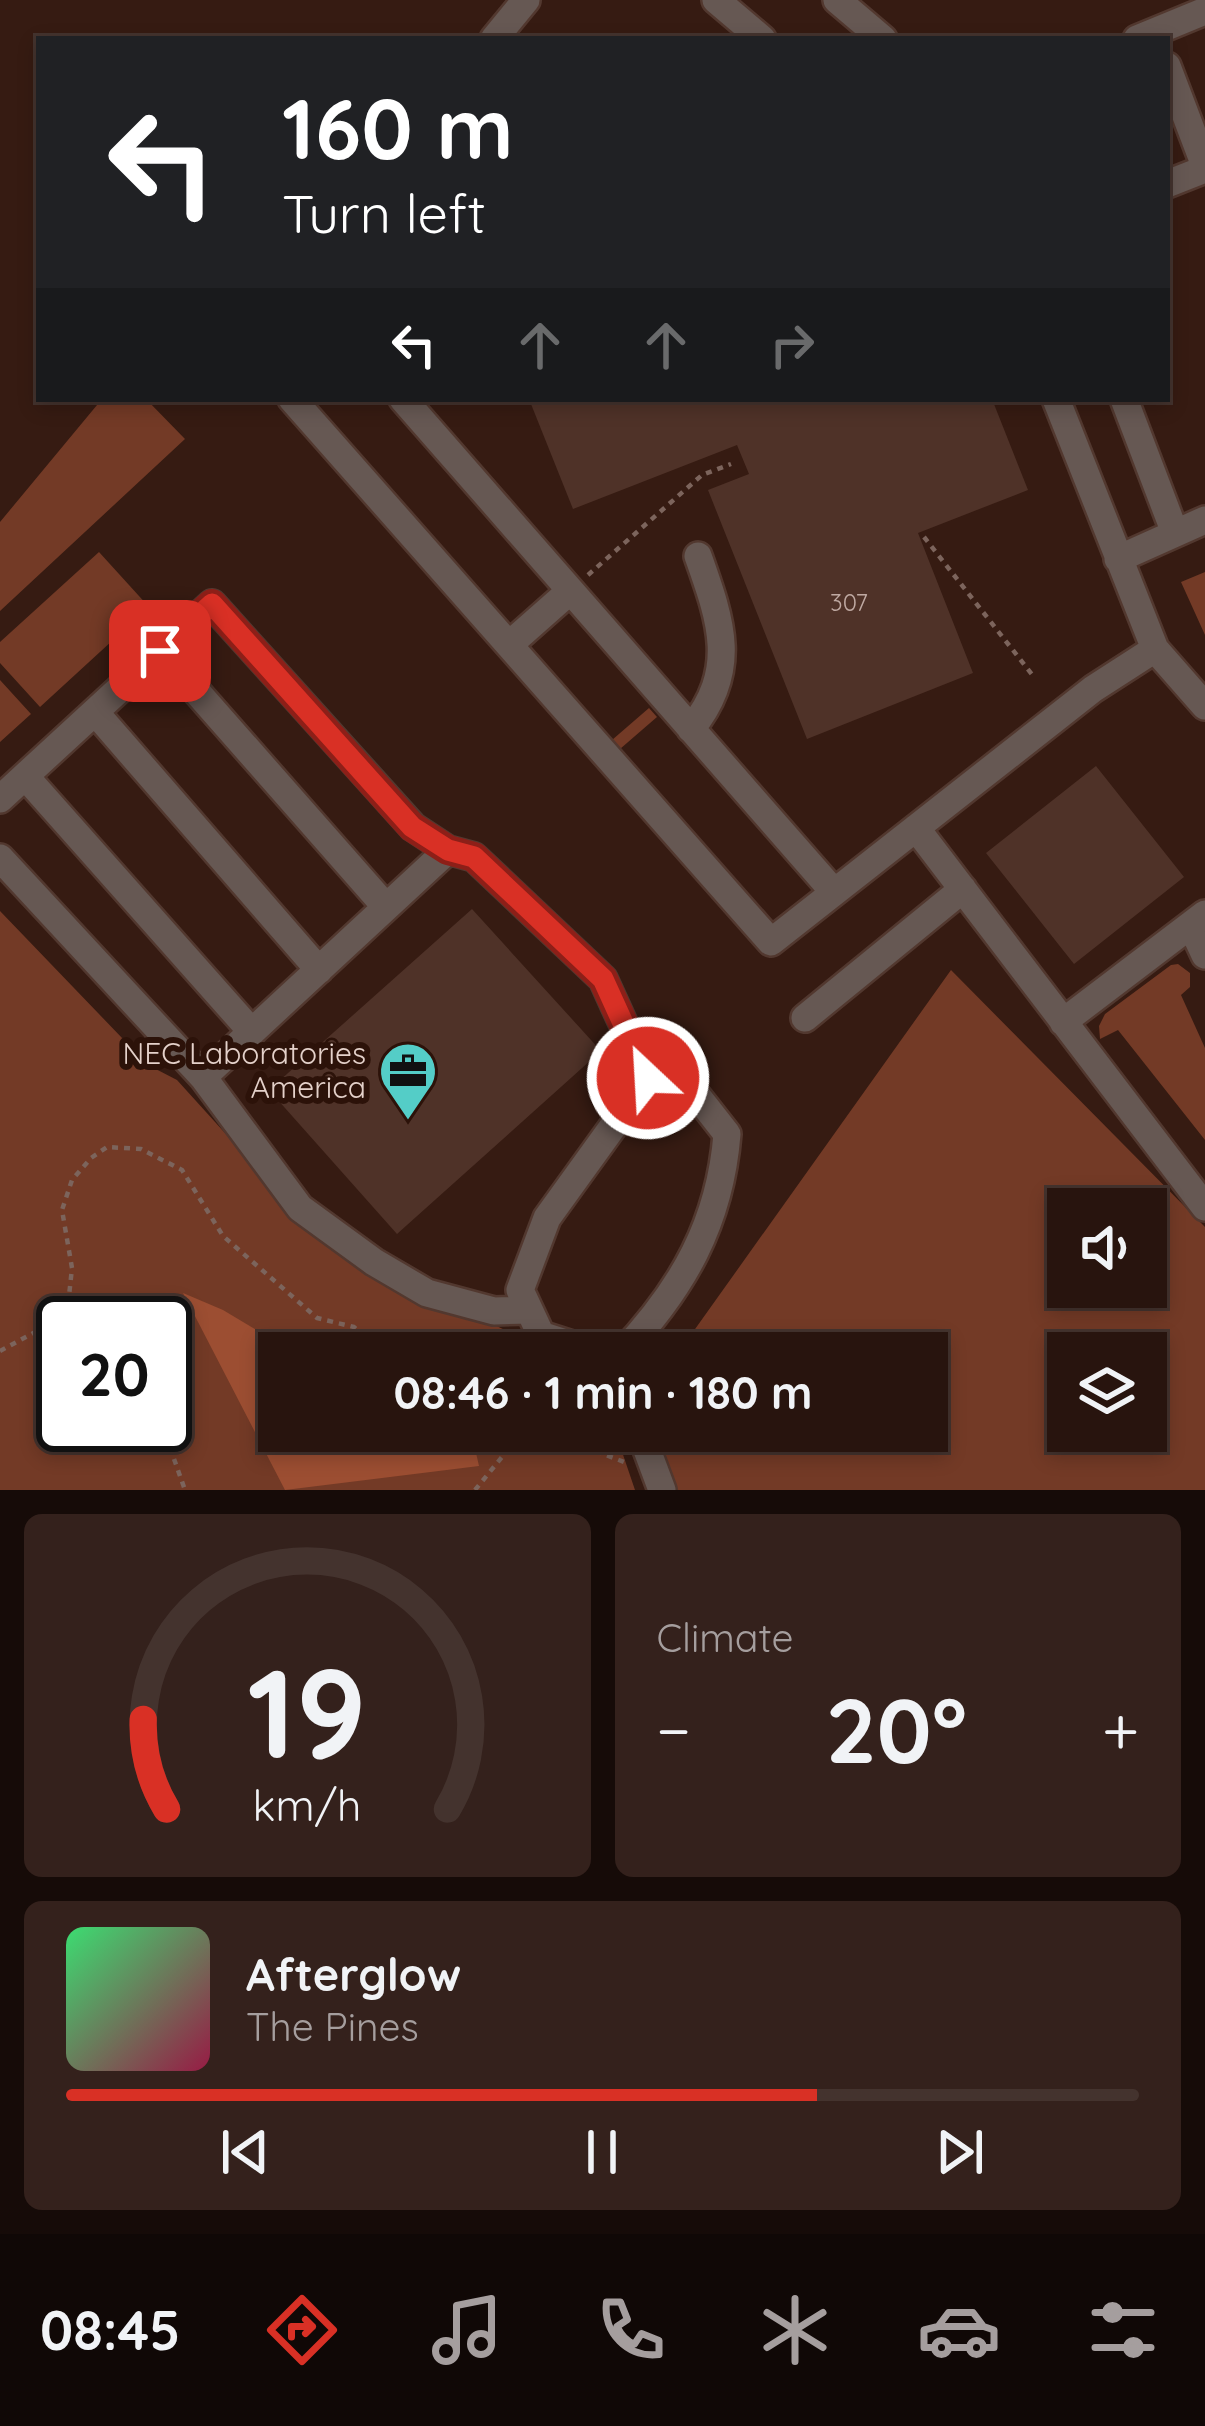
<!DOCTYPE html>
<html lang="en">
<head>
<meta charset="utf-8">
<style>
	body { margin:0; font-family:Quicksand,sans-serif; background:#34211c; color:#f1f3f6; height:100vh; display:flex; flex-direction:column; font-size:45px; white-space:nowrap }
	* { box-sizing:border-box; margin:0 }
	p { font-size:39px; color:#a59e9e }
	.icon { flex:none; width:66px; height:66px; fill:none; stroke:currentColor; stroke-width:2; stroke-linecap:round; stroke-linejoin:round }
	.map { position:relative; height:1490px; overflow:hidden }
	.drawer { display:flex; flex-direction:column; gap:24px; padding:24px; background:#160b08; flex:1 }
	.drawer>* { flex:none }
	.guide { position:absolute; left:36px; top:36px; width:1134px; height:366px; border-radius:0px; box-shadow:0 6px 18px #0003,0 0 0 3px #44332e; background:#202124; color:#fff; overflow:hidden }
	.buttons { position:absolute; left:1047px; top:1188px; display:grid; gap:24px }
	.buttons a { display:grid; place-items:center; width:120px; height:120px; border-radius:0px; background:#28140e; box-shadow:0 6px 18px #0003,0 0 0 3px #44332e; font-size:60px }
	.speed { position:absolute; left:36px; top:1296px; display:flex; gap:24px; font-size:60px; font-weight:700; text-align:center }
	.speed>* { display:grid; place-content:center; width:156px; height:156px; border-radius:50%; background:#28140e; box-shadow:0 6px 18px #0003,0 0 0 3px #44332e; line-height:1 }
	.speed .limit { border:6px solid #111; border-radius:18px; background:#fff; color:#111 }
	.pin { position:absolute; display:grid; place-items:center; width:102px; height:102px; color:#fff; margin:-51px; border-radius:24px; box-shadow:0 6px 18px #0006 }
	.me { position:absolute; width:132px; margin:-66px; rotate:335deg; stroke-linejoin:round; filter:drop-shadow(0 0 9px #0008) }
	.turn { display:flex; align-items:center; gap:42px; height:252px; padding:0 48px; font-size:54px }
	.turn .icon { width:156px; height:156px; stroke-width:2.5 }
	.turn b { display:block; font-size:84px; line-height:102px }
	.lanes { display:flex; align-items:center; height:114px; padding:0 48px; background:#0003; justify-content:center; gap:60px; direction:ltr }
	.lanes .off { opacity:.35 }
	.big { font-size:90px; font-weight:800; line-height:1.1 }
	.drawer .widget { flex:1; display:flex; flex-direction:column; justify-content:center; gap:18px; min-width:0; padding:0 42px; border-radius:18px; background:#34211c }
	.drawer .dial { align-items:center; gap:0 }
	.dial svg { height:312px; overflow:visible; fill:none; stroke:#44332e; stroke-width:7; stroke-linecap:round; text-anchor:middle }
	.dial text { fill:#f1f3f6; stroke:none }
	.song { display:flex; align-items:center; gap:36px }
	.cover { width:144px; height:144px; border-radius:18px; background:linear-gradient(135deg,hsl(140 70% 55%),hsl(340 70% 35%)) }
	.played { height:12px; border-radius:6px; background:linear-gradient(90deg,#d93025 70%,#44332e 70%) }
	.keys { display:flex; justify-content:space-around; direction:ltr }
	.heat { display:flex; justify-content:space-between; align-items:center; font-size:66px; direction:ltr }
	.drawer .tiles { flex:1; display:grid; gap:24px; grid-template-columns:1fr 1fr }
	.widget:last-child { grid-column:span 2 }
	.trip { position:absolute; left:258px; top:1332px; width:690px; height:120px; border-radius:0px; background:#28140e; box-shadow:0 6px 18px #0003,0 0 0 3px #44332e; font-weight:800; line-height:120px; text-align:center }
	.dock { display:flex; height:192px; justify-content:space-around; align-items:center; background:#100806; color:#a59e9e }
	.dock .icon { width:84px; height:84px }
	.dock .selected { color:#d93025 }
	.dock b { font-size:54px; color:#f1f3f6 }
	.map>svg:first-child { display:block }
</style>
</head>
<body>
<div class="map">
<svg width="1205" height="1490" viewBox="0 0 1205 1490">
	<rect width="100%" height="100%" fill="#361b12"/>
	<path fill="#733a26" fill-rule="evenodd" d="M102,399H146L185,439L0,611V522Z
		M99,552L149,607L40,707L0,663V642Z
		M1205,572V635L1181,582Z
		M0,680L31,714L0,742Z
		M649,708L657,717L620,749L612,740Z
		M0,911L148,1065L177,1080L300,1216L476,1316L534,1344L544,1353H279V1431H615L635,1490H0ZM63,1323H165V1425H63Z
		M1178,964L1190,973V987L1181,995L1205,1048V1140L1118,1030L1100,1039L1099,1026L1105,1014L1171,965Z
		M951,970L1205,1227V1490H669L641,1431H927V1353H678ZM1068,1209H1146V1287H1068ZM1068,1353H1146V1431H1068Z"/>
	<path fill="#9c4e32" d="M183,1293L223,1310L295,1353H279V1431H471L479,1466L285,1490Z"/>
	<path fill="#4f3228" d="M529,399H992L1028,490L918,533L973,673L807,739L708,490L749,474L737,445L573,509Z
		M1096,766L1184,877L1074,964L986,853Z
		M472,909L601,1051L397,1234L269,1090Z"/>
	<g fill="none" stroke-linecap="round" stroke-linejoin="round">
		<g stroke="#52382f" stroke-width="32">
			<path id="minor" d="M716,0L762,39
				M837,0L883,39
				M494,39L526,0
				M1137,39L1205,11
				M1167,66L1205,166
				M1167,184L1205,169
				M292,399L771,942L1093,689L1155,649
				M403,399L834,892
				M1056,399L1155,649L1205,706
				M1124,399L1175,533
				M1118,559L1205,520
				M509,645L570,591
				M161,651L386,907
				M95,712L319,970
				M691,729C739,670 721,621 698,556
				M25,776L252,1032
				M0,799L212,604L413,827L448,850L474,857L603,979L648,1078
				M916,828L1205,1207
				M0,858L203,1077L300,1208L374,1262L427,1293L494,1311L529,1310
				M1191,925L1205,955
				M805,1018L963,889
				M1063,1022L1205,914
				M203,1077L448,850
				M597,1353L541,1335L520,1290L547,1218L648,1078L668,1092L698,1097L727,1134C720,1223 683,1288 622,1353
				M640,1431L662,1490"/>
		</g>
		<path stroke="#7c645c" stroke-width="4.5" stroke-dasharray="6 6" stroke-linecap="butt" d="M924,537L1034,677
			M588,575L702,475L731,464
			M83,1323L72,1312L69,1296L72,1268L62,1210L72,1180L91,1158L107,1147L141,1149L182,1170L223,1236L317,1318L354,1327L380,1353
			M0,1351L72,1312
			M162,1425L185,1490
			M554,1431L555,1435L624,1462
			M475,1490L520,1435L519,1431"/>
		<use href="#minor" stroke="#665853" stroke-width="27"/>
	</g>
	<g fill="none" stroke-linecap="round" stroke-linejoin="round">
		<g stroke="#8d1f18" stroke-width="30">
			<path id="route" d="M160,651L212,604L412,827L448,850L474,857L603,979L648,1078"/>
		</g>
		<use href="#route" stroke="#d93025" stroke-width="21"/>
	</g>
	<defs>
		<g id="office-pin" transform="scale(3)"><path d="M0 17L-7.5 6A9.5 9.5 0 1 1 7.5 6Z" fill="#54cdc7" stroke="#2c1209"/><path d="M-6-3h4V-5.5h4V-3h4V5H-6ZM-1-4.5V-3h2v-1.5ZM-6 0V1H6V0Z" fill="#111"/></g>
	</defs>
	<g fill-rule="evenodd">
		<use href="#office-pin" x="408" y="1071"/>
	</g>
	<g text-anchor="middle" stroke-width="12" stroke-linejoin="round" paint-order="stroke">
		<g font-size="24" fill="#bfa9a2">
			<text x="849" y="611">307</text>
		</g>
		<g font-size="30" fill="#e4d1ca" stroke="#2c1209" text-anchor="end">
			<text x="366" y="1064">NEC Laboratories<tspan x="366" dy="34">America</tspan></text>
		</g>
	</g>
</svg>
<div class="buttons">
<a><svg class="icon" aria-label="sound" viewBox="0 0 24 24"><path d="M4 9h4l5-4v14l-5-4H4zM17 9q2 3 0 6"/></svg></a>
<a><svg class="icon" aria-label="layers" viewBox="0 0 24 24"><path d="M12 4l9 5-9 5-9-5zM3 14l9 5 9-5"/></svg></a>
</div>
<div class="speed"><div class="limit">20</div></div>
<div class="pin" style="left:160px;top:651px;background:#d93025"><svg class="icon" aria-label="arrive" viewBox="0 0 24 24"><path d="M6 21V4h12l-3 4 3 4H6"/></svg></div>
<svg class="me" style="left:648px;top:1078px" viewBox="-20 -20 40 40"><circle r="17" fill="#d93025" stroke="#fff" stroke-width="3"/><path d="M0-11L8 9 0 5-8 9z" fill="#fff"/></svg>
<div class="trip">08:46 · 1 min · 180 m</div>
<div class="guide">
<div class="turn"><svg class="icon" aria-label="left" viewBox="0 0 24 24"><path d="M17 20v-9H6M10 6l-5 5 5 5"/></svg><div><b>160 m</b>Turn left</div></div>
<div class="lanes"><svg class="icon" aria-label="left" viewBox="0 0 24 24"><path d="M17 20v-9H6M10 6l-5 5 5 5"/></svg><svg class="icon off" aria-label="ahead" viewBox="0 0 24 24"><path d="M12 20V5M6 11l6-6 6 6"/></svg><svg class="icon off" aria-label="ahead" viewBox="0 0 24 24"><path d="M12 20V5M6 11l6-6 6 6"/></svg><svg class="icon off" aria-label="right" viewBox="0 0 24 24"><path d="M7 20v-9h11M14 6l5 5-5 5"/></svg></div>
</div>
</div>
<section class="drawer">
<div class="tiles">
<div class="widget dial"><svg viewBox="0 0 100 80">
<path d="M14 69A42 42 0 1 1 86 69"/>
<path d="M14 69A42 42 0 0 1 8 46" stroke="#d93025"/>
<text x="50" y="56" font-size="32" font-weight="700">19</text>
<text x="50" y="72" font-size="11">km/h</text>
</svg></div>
<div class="widget"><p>Climate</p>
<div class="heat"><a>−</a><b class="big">20°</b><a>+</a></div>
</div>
<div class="widget">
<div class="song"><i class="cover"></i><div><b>Afterglow</b><p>The Pines</p></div></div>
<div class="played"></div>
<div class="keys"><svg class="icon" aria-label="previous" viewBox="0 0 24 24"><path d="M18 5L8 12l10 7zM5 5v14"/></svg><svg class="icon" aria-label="pause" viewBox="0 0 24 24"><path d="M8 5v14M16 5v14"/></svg><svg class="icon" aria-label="next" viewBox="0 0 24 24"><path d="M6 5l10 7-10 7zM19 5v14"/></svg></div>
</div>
</div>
</section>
<nav class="dock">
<b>08:45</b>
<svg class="icon selected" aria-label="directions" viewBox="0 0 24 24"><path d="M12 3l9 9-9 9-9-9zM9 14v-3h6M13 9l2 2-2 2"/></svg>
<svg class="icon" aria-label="music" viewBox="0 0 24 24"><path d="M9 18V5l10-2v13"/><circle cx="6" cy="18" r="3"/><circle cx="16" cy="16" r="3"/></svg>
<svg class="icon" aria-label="phone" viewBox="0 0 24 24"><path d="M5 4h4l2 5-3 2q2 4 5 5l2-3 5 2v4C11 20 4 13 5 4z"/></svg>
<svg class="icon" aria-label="climate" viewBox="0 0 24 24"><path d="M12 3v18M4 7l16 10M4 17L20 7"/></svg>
<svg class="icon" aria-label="car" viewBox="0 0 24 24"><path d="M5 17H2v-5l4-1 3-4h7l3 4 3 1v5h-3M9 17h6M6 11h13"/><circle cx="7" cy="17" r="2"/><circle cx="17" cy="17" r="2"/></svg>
<svg class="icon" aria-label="filters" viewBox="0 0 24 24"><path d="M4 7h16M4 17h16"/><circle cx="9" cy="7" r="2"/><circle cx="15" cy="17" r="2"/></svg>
</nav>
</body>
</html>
